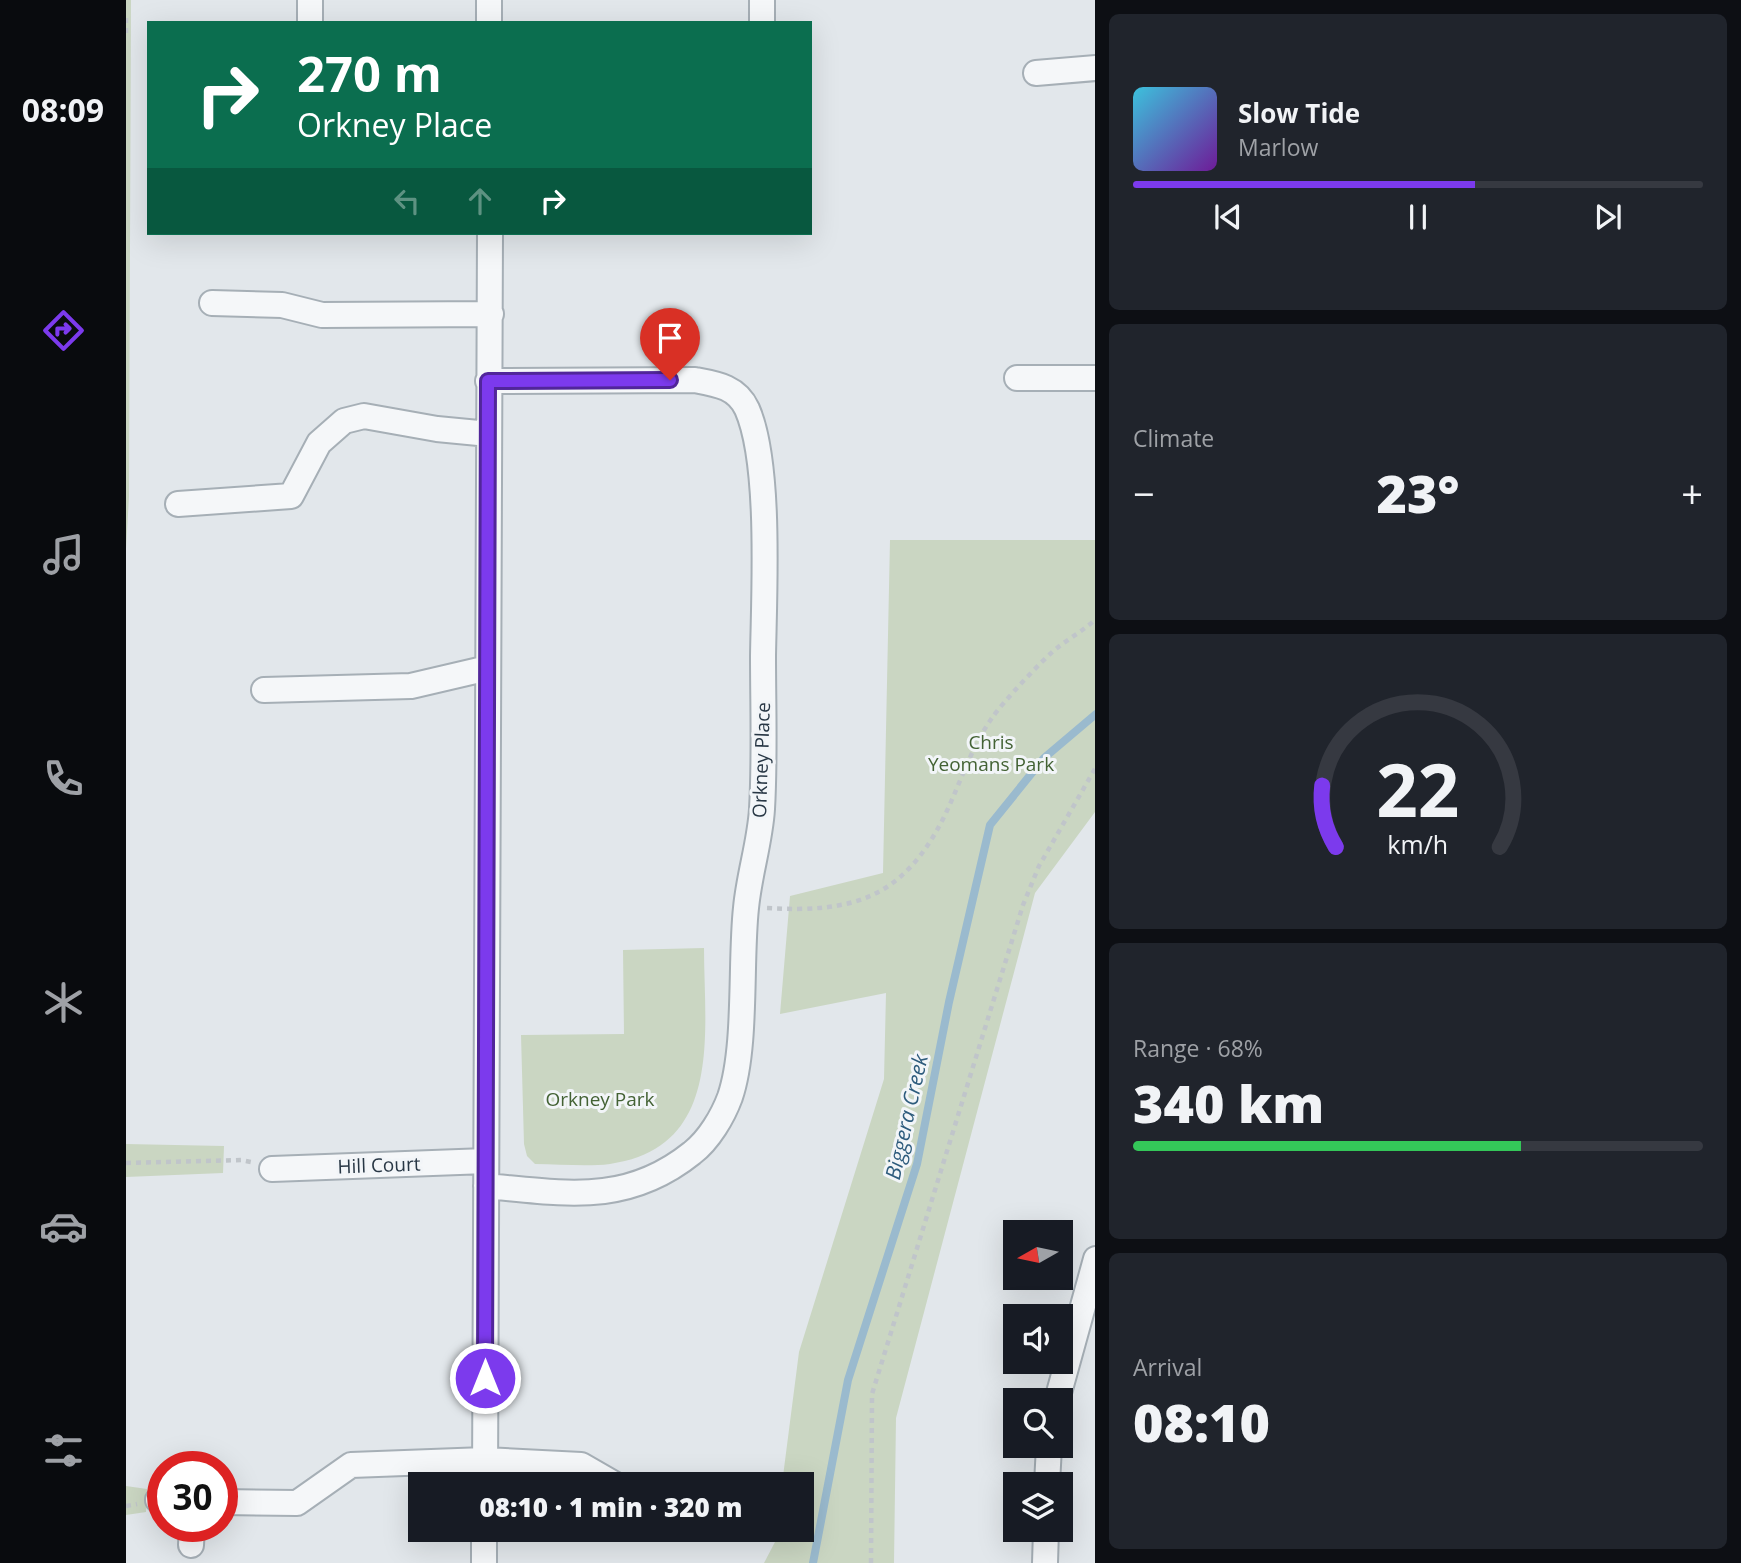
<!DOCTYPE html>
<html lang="en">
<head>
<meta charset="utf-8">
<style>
	body { margin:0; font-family:"Open Sans",sans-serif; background:#20242c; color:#f1f3f6; height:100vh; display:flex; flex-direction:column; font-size:26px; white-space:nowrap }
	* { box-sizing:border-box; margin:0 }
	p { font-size:23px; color:#9ea1a6 }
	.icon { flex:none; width:38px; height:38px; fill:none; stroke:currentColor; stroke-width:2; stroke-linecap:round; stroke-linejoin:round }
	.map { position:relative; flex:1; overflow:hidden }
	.details { display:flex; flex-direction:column; gap:14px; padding:14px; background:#0d0f14; width:646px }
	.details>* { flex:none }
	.hud { position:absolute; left:21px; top:21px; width:665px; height:214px; border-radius:0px; box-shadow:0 7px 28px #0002; background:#0b6e4f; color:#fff; overflow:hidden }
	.needle { width:46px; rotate:261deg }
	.controls { position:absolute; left:877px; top:1220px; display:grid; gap:14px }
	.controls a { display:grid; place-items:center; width:70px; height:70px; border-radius:0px; background:#171b24; box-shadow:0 7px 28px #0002; font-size:35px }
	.speed { position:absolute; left:21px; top:1451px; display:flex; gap:14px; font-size:35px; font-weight:700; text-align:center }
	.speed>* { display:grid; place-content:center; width:91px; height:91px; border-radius:50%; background:#171b24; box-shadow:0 7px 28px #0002; line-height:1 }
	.speed .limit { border:10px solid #d22; background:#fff; color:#111 }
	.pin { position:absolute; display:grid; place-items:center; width:60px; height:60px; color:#fff; margin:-72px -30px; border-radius:50% 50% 50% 0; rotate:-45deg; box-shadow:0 0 7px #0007 }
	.pin .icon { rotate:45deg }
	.me { position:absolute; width:77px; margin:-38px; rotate:0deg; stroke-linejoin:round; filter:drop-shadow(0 0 5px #0008) }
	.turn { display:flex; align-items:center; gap:24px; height:147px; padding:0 35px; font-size:32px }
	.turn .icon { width:91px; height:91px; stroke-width:2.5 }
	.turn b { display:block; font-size:49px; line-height:60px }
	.lanes { display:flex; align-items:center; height:66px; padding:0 35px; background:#0003; justify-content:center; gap:35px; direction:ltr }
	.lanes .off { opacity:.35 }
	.big { font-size:52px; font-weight:800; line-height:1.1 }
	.details .card { flex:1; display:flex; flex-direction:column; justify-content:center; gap:10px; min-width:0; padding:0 24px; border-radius:10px; background:#20242c }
	.details .dial { align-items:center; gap:0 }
	.dial svg { height:182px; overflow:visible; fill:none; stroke:#363941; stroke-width:7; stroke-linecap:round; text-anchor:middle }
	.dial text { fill:#f1f3f6; stroke:none }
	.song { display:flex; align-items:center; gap:21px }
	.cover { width:84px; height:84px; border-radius:10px; background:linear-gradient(135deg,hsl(190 70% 55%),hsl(280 70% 35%)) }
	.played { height:7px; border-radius:4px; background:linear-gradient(90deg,#7c3aed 60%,#363941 60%) }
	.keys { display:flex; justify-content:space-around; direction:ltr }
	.heat { display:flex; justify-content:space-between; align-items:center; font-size:38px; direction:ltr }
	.charge { height:10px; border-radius:5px; background:linear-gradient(90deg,#34c759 68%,#363941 0) }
	.trip { position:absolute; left:282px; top:1472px; width:406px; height:70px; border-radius:0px; background:#171b24; box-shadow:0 7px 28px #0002; font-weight:800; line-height:70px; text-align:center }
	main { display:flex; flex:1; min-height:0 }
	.tabs { display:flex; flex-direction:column; width:126px; justify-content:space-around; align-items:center; background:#090b0e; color:#9ea1a6 }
	.tabs .icon { width:49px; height:49px }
	.tabs .selected { color:#7c3aed }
	.tabs b { font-size:32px; color:#f1f3f6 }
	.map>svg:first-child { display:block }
</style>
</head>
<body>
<main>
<nav class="tabs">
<b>08:09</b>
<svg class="icon selected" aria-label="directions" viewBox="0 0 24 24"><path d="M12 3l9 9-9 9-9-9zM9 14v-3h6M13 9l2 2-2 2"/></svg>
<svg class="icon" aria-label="music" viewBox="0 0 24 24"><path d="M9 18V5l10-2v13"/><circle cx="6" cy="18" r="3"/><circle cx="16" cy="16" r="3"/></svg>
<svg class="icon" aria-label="phone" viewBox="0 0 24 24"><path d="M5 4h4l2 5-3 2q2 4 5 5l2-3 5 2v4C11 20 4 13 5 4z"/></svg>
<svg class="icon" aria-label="climate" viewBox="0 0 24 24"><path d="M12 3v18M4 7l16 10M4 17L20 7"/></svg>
<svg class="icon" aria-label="car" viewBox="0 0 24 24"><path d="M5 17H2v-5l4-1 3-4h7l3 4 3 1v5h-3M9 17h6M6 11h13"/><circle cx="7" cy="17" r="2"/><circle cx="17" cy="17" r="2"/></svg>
<svg class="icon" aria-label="filters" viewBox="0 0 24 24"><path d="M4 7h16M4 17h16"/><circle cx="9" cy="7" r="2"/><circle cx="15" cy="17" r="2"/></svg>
</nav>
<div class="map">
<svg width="970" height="1563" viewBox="0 0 970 1563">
	<rect width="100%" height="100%" fill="#e2e7eb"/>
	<path fill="#cad6c2" d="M0,0H5L3,497L0,549Z
		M764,540H969V812L909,893L770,1418L768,1563H638L649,1542L651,1530H676V1484H656L673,1352L758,1079L760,993L654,1014L664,896L757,873Z
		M578,948C578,1032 598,1148 484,1164C460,1167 433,1164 409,1164L401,1156L398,1144L395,1035L498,1034L497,950Z
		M0,1144L98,1146L97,1173L0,1177Z
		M0,1486L21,1489L20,1512L0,1515Z"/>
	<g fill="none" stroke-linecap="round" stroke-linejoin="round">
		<path stroke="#9abace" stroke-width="8" d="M687,1563L722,1380L791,1164L823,1002L864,825L918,758L970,714"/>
		<g stroke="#a6afb6" stroke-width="28">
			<path id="minor" d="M363,0V23
				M184,23V0
				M636,23V0
				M910,73L970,68
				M86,303L156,305L196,315L365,314
				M891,378H970
				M52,504L165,496L193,443L218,421L238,416L311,429L363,434
				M138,690L285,686L362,668
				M146,1169L360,1161
				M360,1186C438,1193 500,1206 566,1153C583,1140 597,1116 604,1097C621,1047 614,962 620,908C623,875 634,842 636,809C639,758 637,706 637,656C638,593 645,463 621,409C611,387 591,384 569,380L362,381
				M931,1400L970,1259
				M359,1484L364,233
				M921,1484L923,1446
				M32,1500H37
				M96,1502L171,1503L225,1465L359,1460L455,1465L488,1484
				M65,1545L66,1526
				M358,1563V1530
				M919,1563L920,1530"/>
		</g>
		<path stroke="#c0c5ca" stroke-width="4.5" stroke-dasharray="5 5" stroke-linecap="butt" d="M0,18V35
			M641,908C726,913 776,899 817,819C834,785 844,749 866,718C875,704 918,658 931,648C944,638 958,630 970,619
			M0,1163L115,1160L125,1162
			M0,1506L11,1504
			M745,1563L746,1394L897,905L913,866L970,767"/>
		<use href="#minor" stroke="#f5f7f9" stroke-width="24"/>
	</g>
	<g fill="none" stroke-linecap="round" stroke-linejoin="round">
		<g stroke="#51269a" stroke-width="18">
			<path id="route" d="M359,1378L362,381L544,380"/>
		</g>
		<use href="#route" stroke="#7c3aed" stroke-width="12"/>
	</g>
	<g text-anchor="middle" stroke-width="6" stroke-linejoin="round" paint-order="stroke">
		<g font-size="19" fill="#436234" stroke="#f2f5f8">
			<text x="865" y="749">Chris<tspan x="865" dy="22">Yeomans Park</tspan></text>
			<text x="474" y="1106">Orkney Park</text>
		</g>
		<g font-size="19" fill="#283745" stroke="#f2f5f8">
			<text transform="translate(635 760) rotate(-88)" y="7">Orkney Place</text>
			<text transform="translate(253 1165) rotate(-2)" y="7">Hill Court</text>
		</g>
		<g font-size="21" font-style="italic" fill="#2e5c7d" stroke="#f2f5f8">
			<text transform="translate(781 1117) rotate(-77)" y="7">Biggera Creek</text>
		</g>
	</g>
</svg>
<div class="controls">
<a><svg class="needle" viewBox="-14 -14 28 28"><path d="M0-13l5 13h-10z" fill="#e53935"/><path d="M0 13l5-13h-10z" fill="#9ea1a6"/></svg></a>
<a><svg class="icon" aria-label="sound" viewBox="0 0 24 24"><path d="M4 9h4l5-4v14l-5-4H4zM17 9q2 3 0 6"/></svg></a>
<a><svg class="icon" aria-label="search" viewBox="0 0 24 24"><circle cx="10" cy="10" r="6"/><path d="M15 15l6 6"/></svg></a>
<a><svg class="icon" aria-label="layers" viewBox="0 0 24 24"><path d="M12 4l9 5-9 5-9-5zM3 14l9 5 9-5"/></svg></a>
</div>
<div class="speed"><div class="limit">30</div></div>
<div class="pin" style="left:544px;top:380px;background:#d93025"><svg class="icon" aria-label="arrive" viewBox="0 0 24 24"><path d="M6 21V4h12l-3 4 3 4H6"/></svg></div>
<svg class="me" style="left:359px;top:1378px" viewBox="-20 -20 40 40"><circle r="17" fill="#7c3aed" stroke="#fff" stroke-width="3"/><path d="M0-11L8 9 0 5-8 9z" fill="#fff"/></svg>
<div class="trip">08:10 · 1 min · 320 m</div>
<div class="hud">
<div class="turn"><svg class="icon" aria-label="right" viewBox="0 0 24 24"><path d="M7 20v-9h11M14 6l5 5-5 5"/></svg><div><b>270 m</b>Orkney Place</div></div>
<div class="lanes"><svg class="icon off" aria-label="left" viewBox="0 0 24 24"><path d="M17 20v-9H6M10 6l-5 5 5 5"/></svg><svg class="icon off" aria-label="ahead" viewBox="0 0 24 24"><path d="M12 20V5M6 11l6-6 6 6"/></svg><svg class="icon" aria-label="right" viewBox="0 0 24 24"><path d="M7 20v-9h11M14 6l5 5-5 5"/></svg></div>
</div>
</div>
<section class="details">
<div class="card">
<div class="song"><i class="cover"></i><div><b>Slow Tide</b><p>Marlow</p></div></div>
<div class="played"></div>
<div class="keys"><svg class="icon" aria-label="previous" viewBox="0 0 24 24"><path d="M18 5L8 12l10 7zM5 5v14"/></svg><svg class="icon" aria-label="pause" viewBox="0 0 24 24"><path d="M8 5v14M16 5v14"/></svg><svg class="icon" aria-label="next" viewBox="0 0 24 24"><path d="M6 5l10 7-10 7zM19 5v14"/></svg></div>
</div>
<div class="card"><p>Climate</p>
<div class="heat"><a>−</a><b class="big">23°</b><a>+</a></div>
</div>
<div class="card dial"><svg viewBox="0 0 100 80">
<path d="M14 69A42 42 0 1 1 86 69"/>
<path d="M14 69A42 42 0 0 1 8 42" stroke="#7c3aed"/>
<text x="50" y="56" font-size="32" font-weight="700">22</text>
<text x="50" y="72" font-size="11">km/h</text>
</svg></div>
<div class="card"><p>Range · 68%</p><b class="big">340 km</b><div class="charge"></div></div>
<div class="card"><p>Arrival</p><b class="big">08:10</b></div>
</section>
</main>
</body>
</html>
